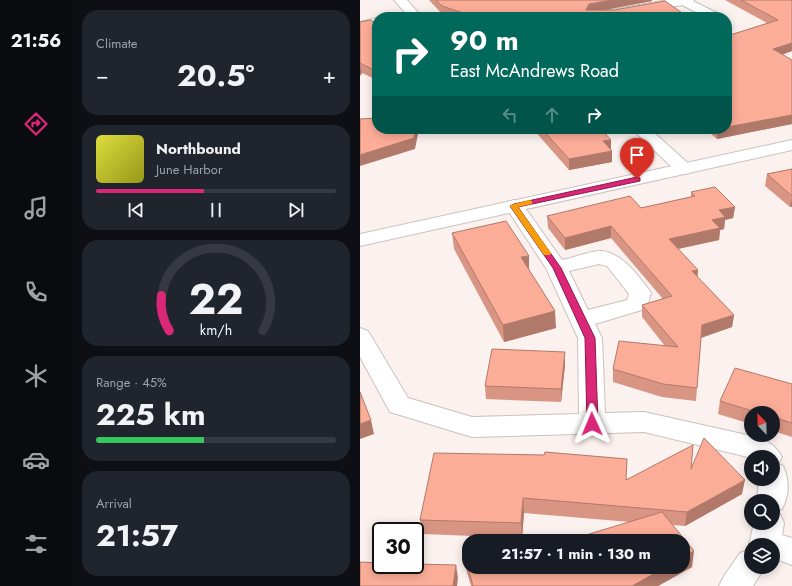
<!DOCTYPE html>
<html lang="en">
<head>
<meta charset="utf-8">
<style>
	body { margin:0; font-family:Jost,sans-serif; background:#20242c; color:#f1f3f6; height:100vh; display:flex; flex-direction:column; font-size:15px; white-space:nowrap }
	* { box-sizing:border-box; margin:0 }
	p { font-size:13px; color:#9ea1a6 }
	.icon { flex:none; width:22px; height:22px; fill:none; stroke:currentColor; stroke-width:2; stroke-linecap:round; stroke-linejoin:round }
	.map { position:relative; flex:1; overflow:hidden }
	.sheet { display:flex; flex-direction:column; gap:10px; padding:10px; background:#0d0f14; width:288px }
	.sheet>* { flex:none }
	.guide { position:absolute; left:12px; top:12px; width:360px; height:122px; border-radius:16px; box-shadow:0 2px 10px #0003; background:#00695c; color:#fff; overflow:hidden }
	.needle { width:26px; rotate:337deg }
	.controls { position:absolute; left:384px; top:406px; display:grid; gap:8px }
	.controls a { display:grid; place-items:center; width:36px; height:36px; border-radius:50%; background:#171b24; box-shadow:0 2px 10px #0003; font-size:20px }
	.speed { position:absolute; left:12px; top:522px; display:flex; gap:8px; font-size:20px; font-weight:700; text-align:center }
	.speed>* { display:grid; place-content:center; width:52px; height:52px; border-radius:50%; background:#171b24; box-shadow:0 2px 10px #0003; line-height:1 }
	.speed .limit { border:2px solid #111; border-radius:6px; background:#fff; color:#111 }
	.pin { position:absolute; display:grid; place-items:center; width:34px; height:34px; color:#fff; margin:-41px -17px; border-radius:50% 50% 50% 0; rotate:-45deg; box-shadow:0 0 4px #0007 }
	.pin .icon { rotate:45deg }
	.me { position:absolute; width:44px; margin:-22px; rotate:359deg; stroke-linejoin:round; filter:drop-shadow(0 0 3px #0008) }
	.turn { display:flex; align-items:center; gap:14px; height:84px; padding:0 12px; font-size:18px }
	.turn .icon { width:52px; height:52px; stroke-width:2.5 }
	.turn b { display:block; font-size:28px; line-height:34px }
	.lanes { display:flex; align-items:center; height:38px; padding:0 12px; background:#0003; justify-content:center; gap:20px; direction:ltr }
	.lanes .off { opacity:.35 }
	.big { font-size:30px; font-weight:700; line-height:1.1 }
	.sheet .widget { flex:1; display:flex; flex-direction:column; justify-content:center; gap:6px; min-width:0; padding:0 14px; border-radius:16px; background:#20242c }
	.sheet .dial { align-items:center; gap:0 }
	.dial svg { height:104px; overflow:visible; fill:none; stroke:#363941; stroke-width:7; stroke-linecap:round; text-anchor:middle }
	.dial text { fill:#f1f3f6; stroke:none }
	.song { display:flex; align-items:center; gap:12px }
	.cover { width:48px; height:48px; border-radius:6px; background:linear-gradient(135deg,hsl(60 70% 55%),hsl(60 70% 35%)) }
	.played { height:4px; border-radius:2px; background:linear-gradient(90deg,#db2777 45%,#363941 45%) }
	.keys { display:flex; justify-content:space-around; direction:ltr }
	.heat { display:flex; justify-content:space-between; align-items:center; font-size:22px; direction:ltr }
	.charge { height:6px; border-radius:3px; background:linear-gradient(90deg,#34c759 45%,#363941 0) }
	.trip { position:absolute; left:102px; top:534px; width:228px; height:40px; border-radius:16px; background:#171b24; box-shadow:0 2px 10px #0003; font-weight:700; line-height:40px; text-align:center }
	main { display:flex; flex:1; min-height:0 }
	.tab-bar { display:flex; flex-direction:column; width:72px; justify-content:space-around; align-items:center; background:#090b0e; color:#9ea1a6 }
	.tab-bar .icon { width:28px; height:28px }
	.tab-bar .active { color:#db2777 }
	.tab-bar b { font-size:18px; color:#f1f3f6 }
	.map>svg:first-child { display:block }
</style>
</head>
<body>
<main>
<nav class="tab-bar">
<b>21:56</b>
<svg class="icon active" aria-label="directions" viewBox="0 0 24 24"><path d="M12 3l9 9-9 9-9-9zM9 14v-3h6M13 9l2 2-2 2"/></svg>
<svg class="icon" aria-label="music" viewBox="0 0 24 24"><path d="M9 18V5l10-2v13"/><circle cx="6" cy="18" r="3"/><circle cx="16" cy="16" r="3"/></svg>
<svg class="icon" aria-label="phone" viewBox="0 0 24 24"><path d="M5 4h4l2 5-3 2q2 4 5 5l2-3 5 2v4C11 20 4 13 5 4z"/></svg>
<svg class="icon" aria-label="climate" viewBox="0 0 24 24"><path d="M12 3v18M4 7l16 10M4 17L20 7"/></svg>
<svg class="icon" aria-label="car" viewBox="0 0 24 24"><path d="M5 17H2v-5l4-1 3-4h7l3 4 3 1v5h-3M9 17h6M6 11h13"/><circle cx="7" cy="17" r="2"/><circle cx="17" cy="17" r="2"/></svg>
<svg class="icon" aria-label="filters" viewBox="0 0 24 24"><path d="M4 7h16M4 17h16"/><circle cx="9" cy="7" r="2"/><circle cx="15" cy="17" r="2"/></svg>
</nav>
<section class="sheet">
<div class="widget"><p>Climate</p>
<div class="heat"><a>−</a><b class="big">20.5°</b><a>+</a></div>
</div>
<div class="widget">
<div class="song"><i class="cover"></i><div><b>Northbound</b><p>June Harbor</p></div></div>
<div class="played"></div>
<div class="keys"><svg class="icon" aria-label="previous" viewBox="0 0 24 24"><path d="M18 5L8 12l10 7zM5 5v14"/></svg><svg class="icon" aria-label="pause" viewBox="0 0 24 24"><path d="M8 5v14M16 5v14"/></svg><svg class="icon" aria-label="next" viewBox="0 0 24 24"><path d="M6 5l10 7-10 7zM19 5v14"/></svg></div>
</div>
<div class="widget dial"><svg viewBox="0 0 100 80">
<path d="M14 69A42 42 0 1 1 86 69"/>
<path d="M14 69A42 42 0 0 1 8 42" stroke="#db2777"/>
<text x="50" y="56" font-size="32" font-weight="700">22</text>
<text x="50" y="72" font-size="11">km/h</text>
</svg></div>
<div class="widget"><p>Range · 45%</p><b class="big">225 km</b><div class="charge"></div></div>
<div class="widget"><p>Arrival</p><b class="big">21:57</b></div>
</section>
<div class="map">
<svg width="432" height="586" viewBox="0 0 432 586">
	<rect width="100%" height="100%" fill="#fbf1ee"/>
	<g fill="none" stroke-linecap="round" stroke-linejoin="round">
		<g stroke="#cbc1be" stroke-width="2">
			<path id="minor" d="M34,0H47L62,17H49Z
				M308,0H334L333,1L359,14L361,17H346L322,5L254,17H227L229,14L233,13Z
				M17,18V26L0,30V22Z
				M272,129H290L330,165L333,169L330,173L324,174L318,173Z
				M154,200L161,202L202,260C213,258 232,250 242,251C262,253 280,277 291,293L288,304L285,309L235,324L242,338L245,413L284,412L396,437C408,441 416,446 422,457L418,464L423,466C430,480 429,496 422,509L414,512L420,514L424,523L422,535L432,538V565L413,558V545H391V567H405L393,586H359L364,576L380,553L391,549L389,545L394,523H413V501H397L399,479H413V457H391V459L388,457L284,432L112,437L30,412L0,357V328L8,331L48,398L112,417L219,414L218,338L186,268L145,206L147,202ZM239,264L247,266L269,294L267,300L228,310L209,271Z"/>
		</g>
		<g stroke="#cbc1be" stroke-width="2">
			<path id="major" d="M432,140V150L0,246V234Z"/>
		</g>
		<use href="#minor" fill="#fff" fill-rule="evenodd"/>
		<use href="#major" fill="#fff" fill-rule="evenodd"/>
	</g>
	<path fill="#d99583" d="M69,0H292V1L243,10L328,17H90L83,15Z
		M365,0H432V51L422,55L432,60V124L357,139L345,129H367V36L407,23Z
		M10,20L15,79L2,73L0,76V22Z
		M173,129H241L252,151V162L209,170Z
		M323,129H344L327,132Z
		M432,169V207H430L405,186L407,174Z
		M331,192L375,207L373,218L365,220L364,229L360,230L359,240L318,249L338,270L337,277L374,315L372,327L341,337L336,401L302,397L253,382V369L305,346L282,317V305L303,299L251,238L205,250L188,228L187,216L281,208L331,197Z
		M92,233L169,270L196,328L144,342L94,249Z
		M205,365L201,402L126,399L125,386Z
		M432,384V437L413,431V413H391V424L358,414L360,401Z
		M184,455L266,479L331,469L382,494L325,526L313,525L332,567L298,586H111L106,569L104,553L323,567L270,522L164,513L162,538L63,534L60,520Z"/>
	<path fill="#b0796a" d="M253,0H292V1L229,13L226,10L229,4Z
		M432,43V51L411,58L413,49Z
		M0,63L2,73L0,76Z
		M17,69V79H15L14,70Z
		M432,115V124L357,139L358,129H367V127Z
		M55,129H59L55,149L0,166V155Z
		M327,129H344L327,132Z
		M251,140V150L243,141Z
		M252,151V162L209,170V159Z
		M432,198V207H430Z
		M375,207L373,218L365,220L364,229L360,230L359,240L308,251L309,239L352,220L359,210Z
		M251,226V238L205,250V238Z
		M169,256V272L161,257Z
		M338,270L337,282L332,271Z
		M195,311L196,328L144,342L143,325Z
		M374,315L372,327L341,338L342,325Z
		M205,352V365L201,402V389Z
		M11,420L14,434L0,439V424Z
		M385,480L382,494L325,526L327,512Z
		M163,498L164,513L162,538L161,523Z
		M334,551L332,567L298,586H272L306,567H323V557Z
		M96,565L98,578L97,586H93Z"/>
	<path fill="#fcad98" stroke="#b0796a" d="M76,0H253L229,4L226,10H254L305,1L328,17H156L154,16L153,17H115L82,6Z
		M381,0H432V43L413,49L432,60V115L367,127V36L418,20Z
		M10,20L17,23V69L14,70L0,63V22Z
		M17,118V129H55L54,138L0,155V119Z
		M182,129H241L251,140L243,141L252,151L209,159Z
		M432,169V196L407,174Z
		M355,187L375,207L359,210L365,217L352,220L360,228L309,239L338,270L332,271L374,315L342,325L337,388L303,384L253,369L259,341L318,347L282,305L312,296L251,226L205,238L187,216L270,196L281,208L335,196L331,192Z
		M146,221L169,256L161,257L195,311L143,325L92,233Z
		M132,349L205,352L201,389L125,386Z
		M375,368L432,384V423L413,417V413H399L360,401Z
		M0,392L11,420L0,424Z
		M344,438L385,480L327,512L163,498L161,523L60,520L74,453L184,455L185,452L267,459L266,480L333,445L331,469Z
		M302,512L334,551L323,557V541H206Z
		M159,536V541H142Z
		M109,551V567H306L272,586H113L104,553Z
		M0,562L21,563V565H55V564L96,565L93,586H0Z"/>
	<path fill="#db2777" stroke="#8e194d" d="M277,177L280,178V181L158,207L201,268L235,338L238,424L236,427H228L227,424L225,338L193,268L150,206L154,204Z"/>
	<path fill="#f59e0b" d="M169,200L172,201V204L158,207L191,253L190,255H184L150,206L151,205Z"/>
</svg>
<div class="controls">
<a><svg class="needle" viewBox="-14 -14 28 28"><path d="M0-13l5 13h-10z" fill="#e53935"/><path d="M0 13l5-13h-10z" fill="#9ea1a6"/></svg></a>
<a><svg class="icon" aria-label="sound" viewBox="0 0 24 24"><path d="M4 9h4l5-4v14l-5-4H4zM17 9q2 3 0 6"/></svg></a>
<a><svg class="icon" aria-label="search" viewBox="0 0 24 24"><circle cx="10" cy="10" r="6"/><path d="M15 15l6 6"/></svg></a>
<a><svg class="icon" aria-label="layers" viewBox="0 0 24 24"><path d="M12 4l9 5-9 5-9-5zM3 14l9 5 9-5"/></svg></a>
</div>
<div class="speed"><div class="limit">30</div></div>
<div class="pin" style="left:277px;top:179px;background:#d93025"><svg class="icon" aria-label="arrive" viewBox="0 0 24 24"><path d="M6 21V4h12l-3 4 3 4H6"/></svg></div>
<svg class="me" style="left:232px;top:424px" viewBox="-20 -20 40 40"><path d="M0-17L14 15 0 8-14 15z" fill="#db2777" stroke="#fff" stroke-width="4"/></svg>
<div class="trip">21:57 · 1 min · 130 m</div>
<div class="guide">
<div class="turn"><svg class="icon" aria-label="right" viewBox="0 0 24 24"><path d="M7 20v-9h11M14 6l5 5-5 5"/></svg><div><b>90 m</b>East McAndrews Road</div></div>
<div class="lanes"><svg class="icon off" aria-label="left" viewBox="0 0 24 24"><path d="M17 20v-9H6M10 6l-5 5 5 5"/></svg><svg class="icon off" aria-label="ahead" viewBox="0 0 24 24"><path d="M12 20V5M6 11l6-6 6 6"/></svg><svg class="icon" aria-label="right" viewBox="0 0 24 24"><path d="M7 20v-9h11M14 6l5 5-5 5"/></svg></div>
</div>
</div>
</main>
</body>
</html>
